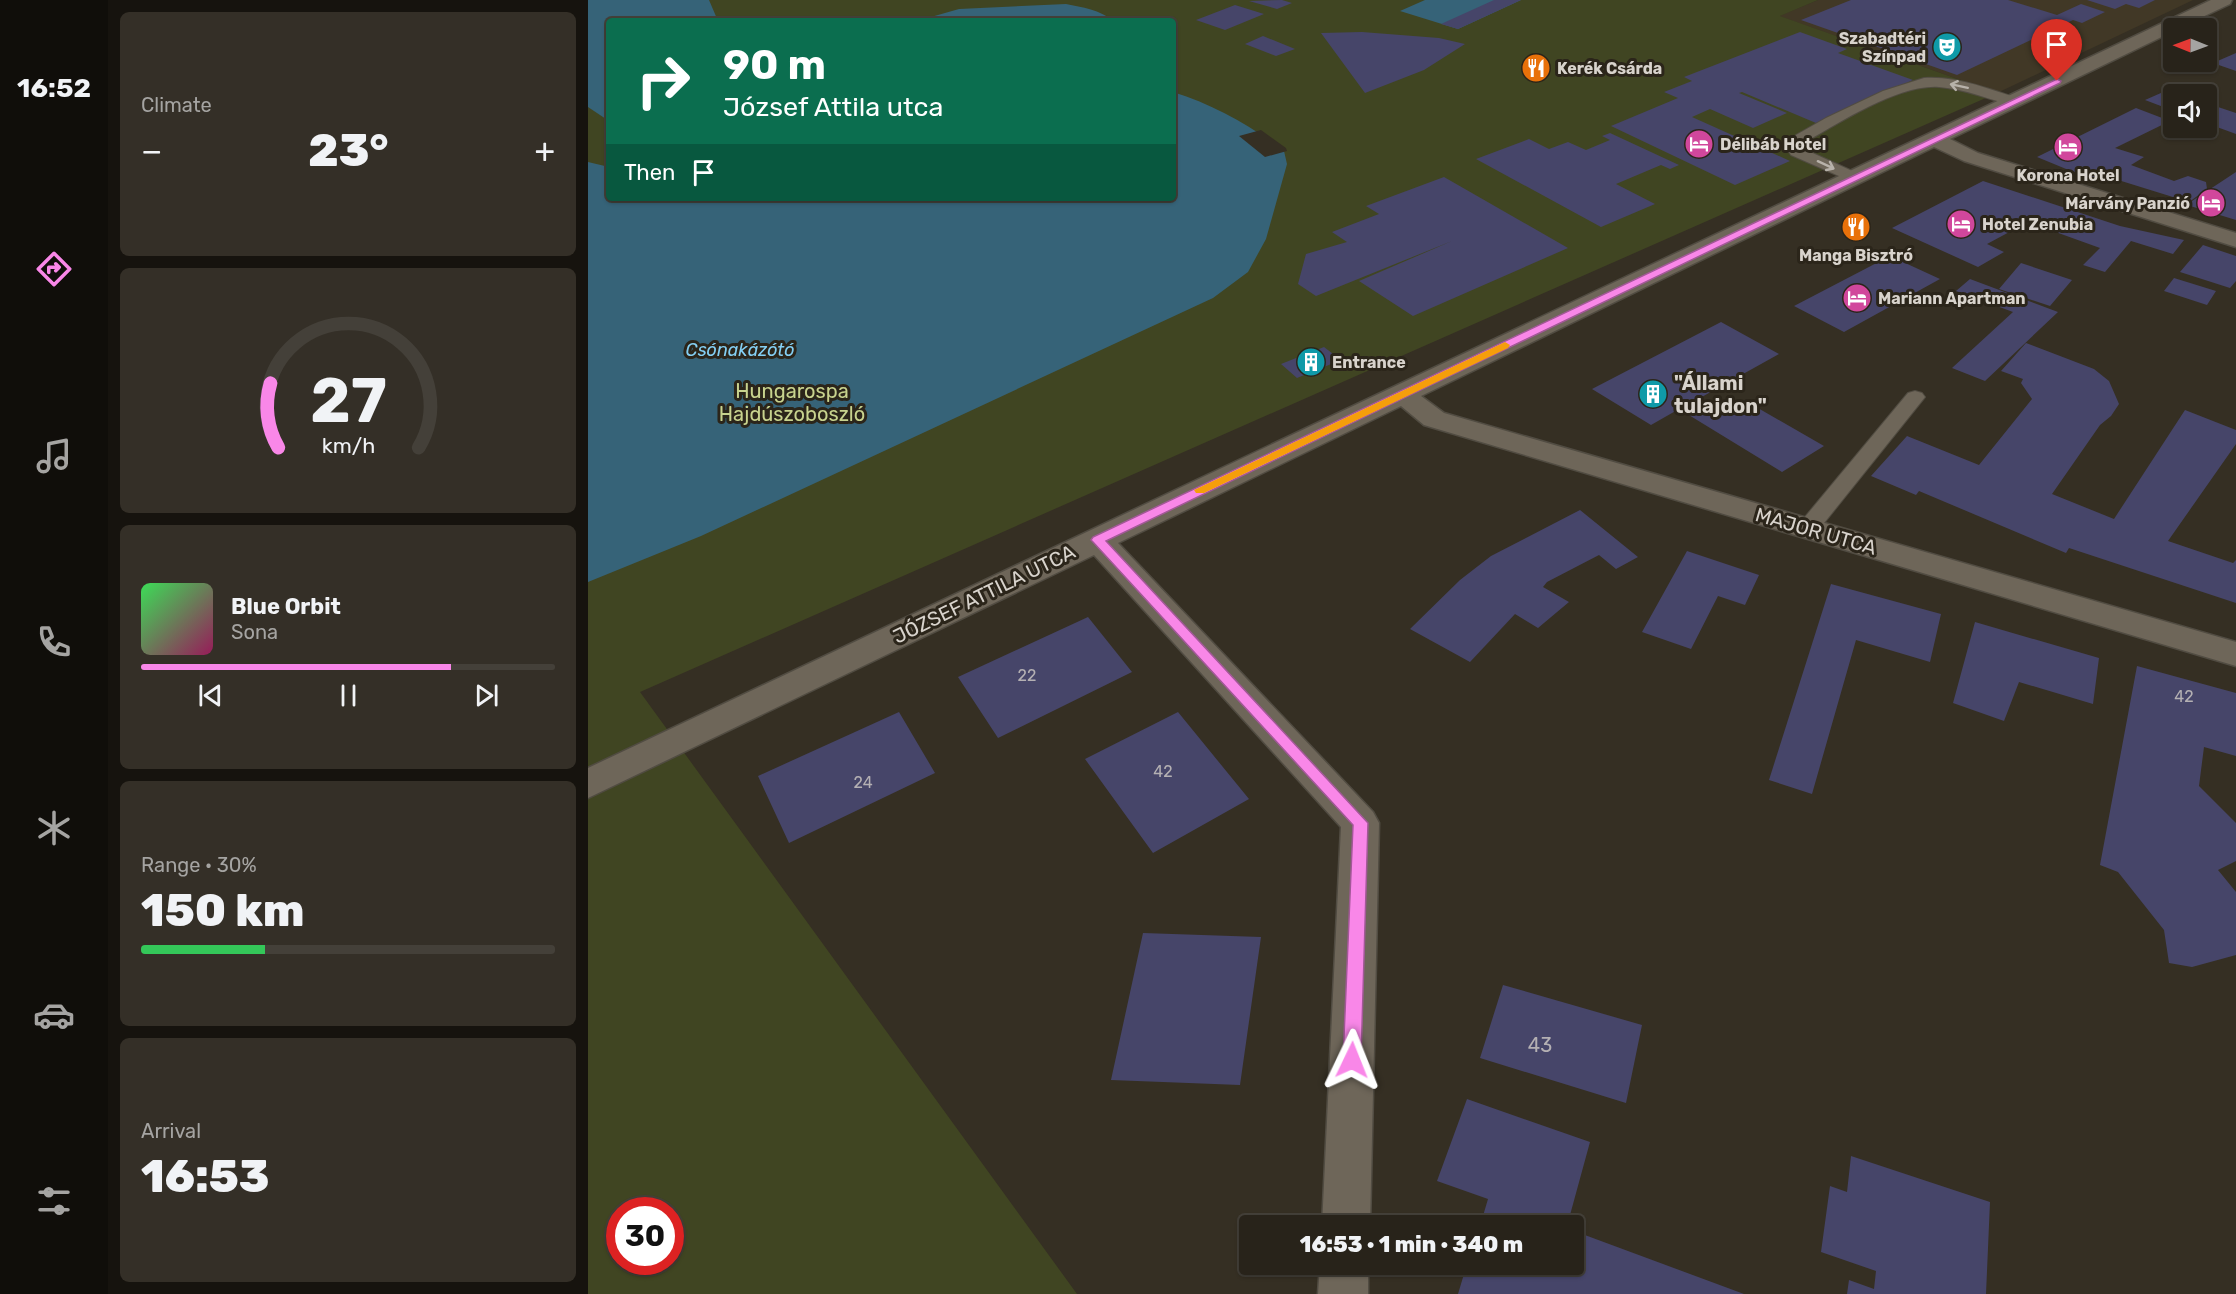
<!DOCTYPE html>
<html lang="en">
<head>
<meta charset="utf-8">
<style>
	body { margin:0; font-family:Rubik,sans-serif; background:#342f27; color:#f1f3f6; height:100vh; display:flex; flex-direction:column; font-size:22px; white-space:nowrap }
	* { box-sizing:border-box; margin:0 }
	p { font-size:20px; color:#a5a4a2 }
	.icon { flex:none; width:33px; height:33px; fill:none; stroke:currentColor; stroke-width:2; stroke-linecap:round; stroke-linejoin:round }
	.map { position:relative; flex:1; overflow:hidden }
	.details { display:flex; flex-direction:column; gap:12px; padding:12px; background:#16130e; width:480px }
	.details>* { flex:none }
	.banner { position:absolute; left:18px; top:18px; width:570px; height:183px; border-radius:6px; box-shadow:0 2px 4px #0004,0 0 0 2px #444039; background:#0b6e4f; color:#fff; overflow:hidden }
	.needle { width:39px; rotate:271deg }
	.controls { position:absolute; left:1575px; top:18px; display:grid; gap:12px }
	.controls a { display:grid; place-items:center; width:54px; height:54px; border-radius:6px; background:#28231a; box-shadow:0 2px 4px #0004,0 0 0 2px #444039; font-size:30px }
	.speed { position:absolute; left:18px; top:1197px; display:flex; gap:12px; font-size:30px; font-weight:700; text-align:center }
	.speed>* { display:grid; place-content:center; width:78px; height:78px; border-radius:50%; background:#28231a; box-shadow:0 2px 4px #0004,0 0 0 2px #444039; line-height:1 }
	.speed .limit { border:9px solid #d22; background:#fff; color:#111 }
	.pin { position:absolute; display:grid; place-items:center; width:51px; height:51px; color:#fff; margin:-62px -26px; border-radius:50% 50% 50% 0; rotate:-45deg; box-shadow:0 0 6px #0007 }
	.pin .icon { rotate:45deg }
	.me { position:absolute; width:66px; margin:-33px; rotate:2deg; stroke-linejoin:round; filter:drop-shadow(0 0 4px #0008) }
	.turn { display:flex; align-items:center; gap:21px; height:126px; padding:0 18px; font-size:27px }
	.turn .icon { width:78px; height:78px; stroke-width:2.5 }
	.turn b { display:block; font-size:42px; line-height:51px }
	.then { display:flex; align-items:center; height:57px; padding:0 18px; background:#0003; gap:12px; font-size:22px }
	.big { font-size:45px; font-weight:800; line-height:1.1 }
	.details .card { flex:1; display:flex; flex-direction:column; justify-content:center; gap:9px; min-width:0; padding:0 21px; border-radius:9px; background:#342f27 }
	.details .dial { align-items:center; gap:0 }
	.dial svg { height:156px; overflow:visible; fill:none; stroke:#444039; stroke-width:7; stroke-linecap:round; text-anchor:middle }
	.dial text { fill:#f1f3f6; stroke:none }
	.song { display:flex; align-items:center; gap:18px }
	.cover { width:72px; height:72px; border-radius:9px; background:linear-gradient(135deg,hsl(130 70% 55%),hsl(330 70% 35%)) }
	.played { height:6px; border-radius:3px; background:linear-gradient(90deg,#f987e8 75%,#444039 75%) }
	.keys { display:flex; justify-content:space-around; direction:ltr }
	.heat { display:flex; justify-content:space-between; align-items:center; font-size:33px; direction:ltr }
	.charge { height:9px; border-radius:4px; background:linear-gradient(90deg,#34c759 30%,#444039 0) }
	.trip { position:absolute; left:651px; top:1215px; width:345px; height:60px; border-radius:6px; background:#28231a; box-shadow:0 2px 4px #0004,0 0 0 2px #444039; font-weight:800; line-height:60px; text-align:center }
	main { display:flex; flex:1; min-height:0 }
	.dock { display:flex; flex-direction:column; width:108px; justify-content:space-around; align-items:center; background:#100e0a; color:#a5a4a2 }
	.dock .icon { width:42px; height:42px }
	.dock .on { color:#f987e8 }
	.dock b { font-size:27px; color:#f1f3f6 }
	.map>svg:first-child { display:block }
</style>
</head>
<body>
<main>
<nav class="dock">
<b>16:52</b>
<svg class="icon on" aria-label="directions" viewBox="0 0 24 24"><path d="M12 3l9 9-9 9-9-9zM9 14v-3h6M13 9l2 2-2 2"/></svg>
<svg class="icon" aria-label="music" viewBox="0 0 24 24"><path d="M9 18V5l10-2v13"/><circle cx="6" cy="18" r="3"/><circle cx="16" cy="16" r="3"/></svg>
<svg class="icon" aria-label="phone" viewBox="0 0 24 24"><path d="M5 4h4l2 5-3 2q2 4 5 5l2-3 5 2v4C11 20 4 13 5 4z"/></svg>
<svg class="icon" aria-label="climate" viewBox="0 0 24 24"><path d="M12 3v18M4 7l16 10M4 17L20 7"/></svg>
<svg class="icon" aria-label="car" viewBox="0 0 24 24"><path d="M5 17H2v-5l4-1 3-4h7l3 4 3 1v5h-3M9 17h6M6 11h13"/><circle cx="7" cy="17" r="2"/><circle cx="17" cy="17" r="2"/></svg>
<svg class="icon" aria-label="filters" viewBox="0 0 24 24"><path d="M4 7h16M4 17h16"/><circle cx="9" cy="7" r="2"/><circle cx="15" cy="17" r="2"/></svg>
</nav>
<section class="details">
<div class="card"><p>Climate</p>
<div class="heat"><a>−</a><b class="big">23°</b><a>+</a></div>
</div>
<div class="card dial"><svg viewBox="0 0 100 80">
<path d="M14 69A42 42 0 1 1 86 69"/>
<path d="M14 69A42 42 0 0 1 10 36" stroke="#f987e8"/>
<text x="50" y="56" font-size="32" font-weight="700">27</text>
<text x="50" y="72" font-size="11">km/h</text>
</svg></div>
<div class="card">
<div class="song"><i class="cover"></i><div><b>Blue Orbit</b><p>Sona</p></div></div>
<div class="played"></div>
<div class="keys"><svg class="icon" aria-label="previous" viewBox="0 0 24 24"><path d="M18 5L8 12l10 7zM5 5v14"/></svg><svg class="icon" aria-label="pause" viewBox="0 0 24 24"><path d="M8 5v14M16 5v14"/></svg><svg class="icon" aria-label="next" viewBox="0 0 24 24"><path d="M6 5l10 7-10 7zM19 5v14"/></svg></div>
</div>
<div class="card"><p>Range · 30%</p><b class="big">150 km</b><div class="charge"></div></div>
<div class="card"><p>Arrival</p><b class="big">16:53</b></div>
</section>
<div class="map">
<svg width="1648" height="1294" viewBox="0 0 1648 1294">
	<rect width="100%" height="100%" fill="#352f23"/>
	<path fill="#413826" d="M1230,0H1605L1409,93L1191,16Z"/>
	<path fill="#404522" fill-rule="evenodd" d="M0,0H1230L1192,16L1409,93L52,692L489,1294H0ZM21,21H585V198H21ZM32,1210H82V1262H32Z"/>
	<path fill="#366378" d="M0,0H121L130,21H21V121L0,107Z
		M837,0H933L870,29L812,11Z
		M478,4C494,7 512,10 526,21H329L371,9Z
		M585,92C626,105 662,125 696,151L699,164L678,239L660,272L625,298L113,536L0,582V162L21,167V198H585Z"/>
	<path fill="#352f23" d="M673,130L698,148L699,151L677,157L651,136Z"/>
	<path fill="#464569" d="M694,0L704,3L689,9L661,1Z
		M906,0H933L870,29L853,24Z
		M1263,0H1420L1469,15L1493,4L1517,12L1494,23L1485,20L1369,75L1213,20Z
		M1499,0H1567L1551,8L1538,4L1527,9Z
		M647,5L676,14L637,30L608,20Z
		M774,32L851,38L877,44L836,70L777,93L733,33Z
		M1212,32L1259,49L1250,53L1325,80L1228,123L1154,92L1151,93L1199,113L1165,128L1122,109L1104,117L1202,161L1147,185L1023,126L1090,98L1076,92L1104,81L1096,77Z
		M675,36L707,49L688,56L657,44Z
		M1648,53V71L1625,63Z
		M1582,89L1595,94H1586V111L1557,100Z
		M1618,103L1648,113V134L1618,123Z
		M1548,108L1582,121L1527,148L1556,157L1543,165L1586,181L1600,176L1618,182L1619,189L1601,202L1514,175L1508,178L1483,171L1449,157Z
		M1022,133L1091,165L1082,169L1073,165L1028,184L1067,204L1013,227L888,159L941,139L961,149L980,142L998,150L1022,140L1014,136Z
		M1648,172V220L1599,205L1604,201Z
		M856,177L980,248L825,316L771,281L864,241L728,296L710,284L718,254L759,242L744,232L791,214L778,206Z
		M1395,181L1532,226L1596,240L1585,254L1543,241L1517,272L1495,265L1512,248L1440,222L1399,244L1416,252L1390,267L1304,228Z
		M1615,245L1648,256V281L1642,288L1592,272Z
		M1302,256L1352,279L1256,332L1206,306Z
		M1433,263L1484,280L1462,306L1411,289Z
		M1586,278L1628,291L1619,305L1576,291Z
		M1382,279L1470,312L1397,381L1364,368L1425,312L1368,291Z
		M1133,322L1191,354L1103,403L1126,417L1156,400L1236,446L1194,472L1091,409L1063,425L1004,389Z
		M1438,343L1506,369L1521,381L1531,404L1523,416L1512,425L1464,494L1526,519L1597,410L1648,430V444L1580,541L1645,563L1648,560V603L1481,548L1478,553L1331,491L1328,495L1283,476L1319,436L1391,465L1444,399L1433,383L1435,379L1413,371Z
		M736,347L753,360L709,378L693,364Z
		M992,510L1050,557L1028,569L1011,555L959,582L955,587L981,602L950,628L927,614L882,662L822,629L872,580L903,556Z
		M1099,551L1171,575L1157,605L1130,596L1103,649L1054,632Z
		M1243,584L1353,614L1342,662L1268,640L1224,794L1181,780Z
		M500,617L544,672L410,738L370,677Z
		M1387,622L1511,658L1505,704L1431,682L1416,721L1365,703Z
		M1549,666L1648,693V756L1616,747L1611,786L1648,823V861L1630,870L1648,892V955L1604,967L1581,963L1576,930L1530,872L1512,865Z
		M311,712L347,773L201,843L170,776Z
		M590,712L661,799L565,853L497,759Z
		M555,933L673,937L652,1085L523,1080Z
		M915,985L1054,1025L1038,1103L892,1058Z
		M879,1099L1002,1142L979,1226H892L900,1199L849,1181Z
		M1263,1156L1402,1202L1398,1294H1259L1261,1280L1286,1289L1288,1271L1233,1252L1242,1186L1259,1192Z
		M986,1231L1156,1294H870L879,1264H986Z"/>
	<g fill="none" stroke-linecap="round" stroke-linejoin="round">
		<g stroke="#514c42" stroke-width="2">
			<path id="service" d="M1336,78C1369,76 1401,89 1432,99L1434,102L1427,106C1402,100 1378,89 1351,87C1312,84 1254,121 1221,140L1218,150L1273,175L1275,178L1273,181L1267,183L1203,155L1201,152L1208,135L1238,118L1295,91Z
				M1327,391L1334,393L1337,397L1228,533L1220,536L1212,533L1208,528L1212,523L1320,393Z"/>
		</g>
		<g stroke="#514c42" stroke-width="3">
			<path id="minor" d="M1623,0H1644L1642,4L1591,28H1586V31L1362,139L1390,153L1648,233V247L1376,161L1346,147L833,396L856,413L1648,642V666L836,425L813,406L530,543L785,812L791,823L782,1226H734L753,827L506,555L0,798V768Z
				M732,1264H780V1294H730Z"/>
		</g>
		<use href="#service" fill="#6e6659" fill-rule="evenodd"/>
		<use href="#minor" fill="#6e6659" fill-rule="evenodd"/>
	</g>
	<defs><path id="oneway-shaft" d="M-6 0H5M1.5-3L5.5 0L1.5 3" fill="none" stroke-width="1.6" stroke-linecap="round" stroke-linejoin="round" transform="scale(1.5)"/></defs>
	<g stroke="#b8b2aa">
		<use href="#oneway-shaft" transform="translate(1371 86) rotate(-168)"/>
		<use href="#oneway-shaft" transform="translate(1238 165) rotate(25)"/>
	</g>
	<path fill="#f987e8" stroke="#a25897" stroke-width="1.5" d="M1469,79L1473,81L1472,83L518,541L780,823L773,1060L770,1066L764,1068L757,1066L755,1060L765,825L505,542L503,540L505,537Z"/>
	<path fill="#f59e0b" d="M917,342L922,345L920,348L616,493H608L606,490Z"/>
	<defs>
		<g id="theatre-disc" transform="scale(1.5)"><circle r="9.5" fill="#0f9aa8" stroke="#2b251a"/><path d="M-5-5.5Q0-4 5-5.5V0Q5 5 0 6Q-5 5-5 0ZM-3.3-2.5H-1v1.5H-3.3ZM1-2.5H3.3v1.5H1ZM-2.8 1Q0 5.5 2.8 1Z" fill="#fff"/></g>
		<g id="restaurant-disc" transform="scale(1.5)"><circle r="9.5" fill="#e8710a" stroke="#2b251a"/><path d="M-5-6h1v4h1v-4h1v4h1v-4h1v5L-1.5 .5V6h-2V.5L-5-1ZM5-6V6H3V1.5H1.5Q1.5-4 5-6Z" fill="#fff"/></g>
		<g id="hotel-disc" transform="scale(1.5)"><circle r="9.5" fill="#d1479c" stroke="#2b251a"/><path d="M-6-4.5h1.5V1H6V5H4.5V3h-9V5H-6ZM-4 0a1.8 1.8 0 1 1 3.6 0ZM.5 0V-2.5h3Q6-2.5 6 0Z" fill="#fff"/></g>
		<g id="building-disc" transform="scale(1.5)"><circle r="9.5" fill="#0f9aa8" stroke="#2b251a"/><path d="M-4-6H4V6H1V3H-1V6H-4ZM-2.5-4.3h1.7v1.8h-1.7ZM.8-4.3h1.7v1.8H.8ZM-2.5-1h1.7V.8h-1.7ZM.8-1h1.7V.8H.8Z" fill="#fff"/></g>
	</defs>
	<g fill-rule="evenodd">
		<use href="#theatre-disc" x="1359" y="47"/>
		<use href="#restaurant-disc" x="948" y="68"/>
		<use href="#hotel-disc" x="1111" y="144"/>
		<use href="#hotel-disc" x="1480" y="147"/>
		<use href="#hotel-disc" x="1623" y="203"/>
		<use href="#hotel-disc" x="1373" y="224"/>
		<use href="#restaurant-disc" x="1268" y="227"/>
		<use href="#hotel-disc" x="1269" y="298"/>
		<use href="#building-disc" x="723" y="362"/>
		<use href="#building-disc" x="1065" y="394"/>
	</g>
	<g text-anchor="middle" stroke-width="6" stroke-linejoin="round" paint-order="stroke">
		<g font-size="16" font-weight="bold" fill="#d8d3cc" stroke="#2b251a" text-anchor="start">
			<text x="1338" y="44" text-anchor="end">Szabadtéri<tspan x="1338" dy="18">Színpad</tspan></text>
			<text x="969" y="74">Kerék Csárda</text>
			<text x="1132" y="150">Délibáb Hotel</text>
			<text x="1480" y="181" text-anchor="middle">Korona Hotel</text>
			<text x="1602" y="209" text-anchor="end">Márvány Panzió</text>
			<text x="1394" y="230">Hotel Zenubia</text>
			<text x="1268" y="261" text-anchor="middle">Manga Bisztró</text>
			<text x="1290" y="304">Mariann Apartman</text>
			<text x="744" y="368">Entrance</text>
		</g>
		<g font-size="16" fill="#b4b0b3">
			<text x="439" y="681">22</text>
			<text x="1596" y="702">42</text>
			<text x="575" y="777">42</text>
			<text x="275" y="788">24</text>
		</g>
		<g font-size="18" font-style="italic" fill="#84cff3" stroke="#2b251a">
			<text x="152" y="356">Csónakázótó</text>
		</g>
		<g font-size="20" font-weight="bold" fill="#d8d3cc" stroke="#2b251a" text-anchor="start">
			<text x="1086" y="390">"Állami<tspan x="1086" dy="23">tulajdon"</tspan></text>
		</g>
		<g font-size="20" fill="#c8d38e" stroke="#2b251a">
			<text x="204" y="398">Hungarospa<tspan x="204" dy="23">Hajdúszoboszló</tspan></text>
		</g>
		<g font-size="20" fill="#d8d3cc" stroke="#2b251a">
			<text transform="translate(1228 531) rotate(16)" y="7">MAJOR UTCA</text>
			<text transform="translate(396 594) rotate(-26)" y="7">JÓZSEF ATTILA UTCA</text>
		</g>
		<g font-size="20" fill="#b4b0b3">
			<text x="952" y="1052">43</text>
		</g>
	</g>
</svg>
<div class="controls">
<a><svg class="needle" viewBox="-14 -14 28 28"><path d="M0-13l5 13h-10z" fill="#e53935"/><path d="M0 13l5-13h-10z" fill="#a5a4a2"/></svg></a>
<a><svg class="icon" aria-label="sound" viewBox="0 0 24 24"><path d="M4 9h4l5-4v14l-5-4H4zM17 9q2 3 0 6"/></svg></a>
</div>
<div class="speed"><div class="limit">30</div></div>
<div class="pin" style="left:1469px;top:81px;background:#d93025"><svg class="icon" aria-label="arrive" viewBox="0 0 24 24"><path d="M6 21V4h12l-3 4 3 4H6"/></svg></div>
<svg class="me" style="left:764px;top:1060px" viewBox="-20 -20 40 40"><path d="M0-17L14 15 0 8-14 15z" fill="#f987e8" stroke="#fff" stroke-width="4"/></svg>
<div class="trip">16:53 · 1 min · 340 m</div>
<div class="banner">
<div class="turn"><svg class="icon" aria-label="right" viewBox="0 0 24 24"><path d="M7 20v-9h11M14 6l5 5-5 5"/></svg><div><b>90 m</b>József Attila utca</div></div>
<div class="then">Then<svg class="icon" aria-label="arrive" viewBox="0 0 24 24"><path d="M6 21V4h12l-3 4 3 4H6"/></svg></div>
</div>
</div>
</main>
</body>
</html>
